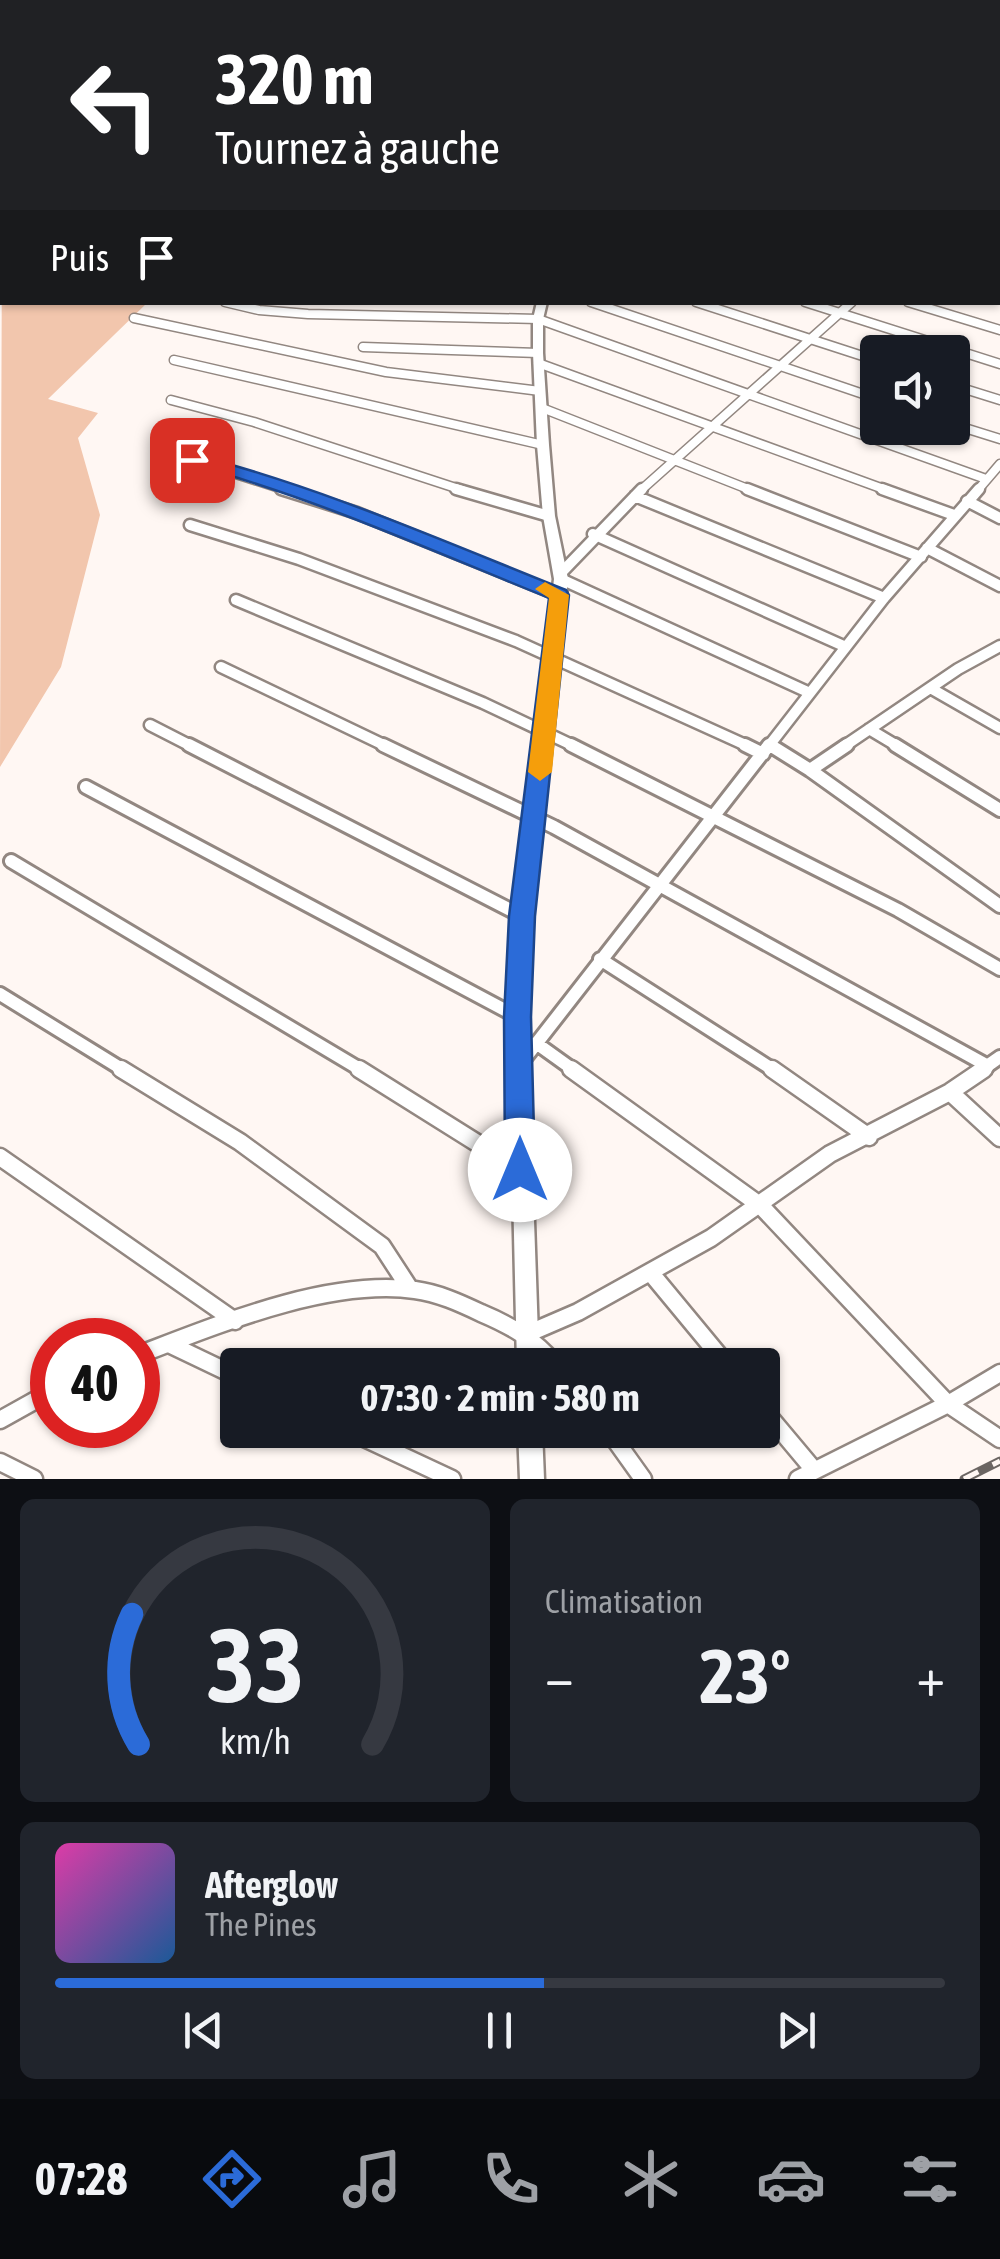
<!DOCTYPE html>
<html lang="fr">
<head>
<meta charset="utf-8">
<style>
	body { margin:0; font-family:"Asap Condensed",sans-serif; background:#20242c; color:#f1f3f6; height:100vh; display:flex; flex-direction:column; font-size:38px; white-space:nowrap }
	* { box-sizing:border-box; margin:0 }
	p { font-size:32px; color:#9ea1a6 }
	.icon { flex:none; width:55px; height:55px; fill:none; stroke:currentColor; stroke-width:2; stroke-linecap:round; stroke-linejoin:round }
	.map { position:relative; height:1479px; overflow:hidden }
	.details { display:flex; flex-direction:column; gap:20px; padding:20px; background:#0d0f14; flex:1 }
	.details>* { flex:none }
	.banner { position:absolute; left:0px; top:0px; width:1000px; height:305px; box-shadow:0 2px 8px #0004; background:#202124; color:#fff; overflow:hidden }
	.tools { position:absolute; left:860px; top:335px; display:grid; gap:20px }
	.tools a { display:grid; place-items:center; width:110px; height:110px; border-radius:10px; background:#171b24; box-shadow:0 2px 8px #0004; font-size:50px }
	.speed { position:absolute; left:30px; top:1318px; display:flex; gap:20px; font-size:50px; font-weight:700; text-align:center }
	.speed>* { display:grid; place-content:center; width:130px; height:130px; border-radius:50%; background:#171b24; box-shadow:0 2px 8px #0004; line-height:1 }
	.speed .limit { border:15px solid #d22; background:#fff; color:#111 }
	.pin { position:absolute; display:grid; place-items:center; width:85px; height:85px; color:#fff; margin:-42px; border-radius:20px; box-shadow:0 5px 15px #0006 }
	.me { position:absolute; width:110px; margin:-55px; rotate:0deg; stroke-linejoin:round; filter:drop-shadow(0 0 8px #0008) }
	.turn { display:flex; align-items:center; gap:35px; height:210px; padding:0 50px; font-size:45px }
	.turn .icon { width:130px; height:130px; stroke-width:2.5 }
	.turn b { display:block; font-size:70px; line-height:85px }
	.then { display:flex; align-items:center; height:95px; padding:0 50px; background:#0003; gap:20px; font-size:38px }
	.big { font-size:75px; font-weight:700; line-height:1.1 }
	.details .widget { flex:1; display:flex; flex-direction:column; justify-content:center; gap:15px; min-width:0; padding:0 35px; border-radius:15px; background:#20242c }
	.details .dial { align-items:center; gap:0 }
	.dial svg { height:260px; overflow:visible; fill:none; stroke:#363941; stroke-width:7; stroke-linecap:round; text-anchor:middle }
	.dial text { fill:#f1f3f6; stroke:none }
	.song { display:flex; align-items:center; gap:30px }
	.cover { width:120px; height:120px; border-radius:15px; background:linear-gradient(135deg,hsl(320 70% 55%),hsl(210 70% 35%)) }
	.played { height:10px; border-radius:5px; background:linear-gradient(90deg,#2b6bd8 55%,#363941 55%) }
	.keys { display:flex; justify-content:space-around; direction:ltr }
	.heat { display:flex; justify-content:space-between; align-items:center; font-size:55px; direction:ltr }
	.details .tiles { flex:1; display:grid; gap:20px; grid-template-columns:1fr 1fr }
	.widget:last-child { grid-column:span 2 }
	.trip { position:absolute; left:220px; top:1348px; width:560px; height:100px; border-radius:10px; background:#171b24; box-shadow:0 2px 8px #0004; font-weight:700; line-height:100px; text-align:center }
	.dock { display:flex; height:160px; justify-content:space-around; align-items:center; background:#090b0e; color:#9ea1a6 }
	.dock .icon { width:70px; height:70px }
	.dock .on { color:#2b6bd8 }
	.dock b { font-size:45px; color:#f1f3f6 }
	.map>svg:first-child { display:block }
</style>
</head>
<body>
<div class="map">
<svg width="1000" height="1479" viewBox="0 0 1000 1479">
	<rect width="100%" height="100%" fill="#fff7f3"/>
	<path fill="#f2c6ad" d="M2,234V302L147,303L48,399L98,413L78,438L100,515L61,667L0,767Z"/>
	<g fill="none" stroke-linecap="round" stroke-linejoin="round">
		<g stroke="#928781" stroke-width="8">
			<path id="street-far4" d="M433,0L444,2
				M495,0L508,2
				M559,0L571,2
				M629,0L642,2
				M706,0L719,2
				M777,0L790,2
				M842,0L855,2
				M903,0L916,2
				M968,0L981,2
				M531,2L538,0
				M868,2L874,0"/>
		</g>
		<g stroke="#928781" stroke-width="11">
			<path id="street-far3" d="M225,302L259,310L308,314L538,319L986,479
				M591,302L878,399
				M696,302L878,361
				M805,302L1000,364
				M908,302L1000,330
				M134,318L386,372L540,391
				M363,347L538,353
				M174,360L543,445
				M538,363L889,491
				M952,385L1000,400
				M171,400L254,422L465,491
				M542,408L753,491
				M952,424L1000,439
				M192,460L289,491
				M640,491L852,302
				M977,491L1000,464"/>
		</g>
		<g stroke="#928781" stroke-width="15">
			<path id="street-far2" d="M281,489L357,513L559,595
				M456,489L549,516
				M747,489L921,557
				M882,489L954,515
				M635,496L884,598
				M967,501L1000,518
				M190,525L299,559L516,641L750,747
				M593,534L846,647
				M927,548L1000,586
				M561,573L642,489
				M561,579L810,693
				M236,600L483,703L576,747
				M221,667L388,747
				M932,689L1000,728
				M150,725L193,747
				M869,729L899,747
				M770,745L774,747
				M768,747L884,598L979,489
				M843,747L958,669L1000,646"/>
		</g>
		<g stroke="#928781" stroke-width="18">
			<path id="street-far1" d="M189,745L522,916
				M383,745L554,827L988,1066
				M571,745L898,910L1000,969
				M745,745L763,754
				M770,745L810,770L847,745
				M895,745L1000,810
				M810,770L1000,906
				M86,787L518,1017
				M11,861L363,1071
				M600,959L775,1071
				M0,994L125,1071
				M536,1043L575,1071
				M522,1062L769,745
				M980,1071L1000,1057"/>
		</g>
		<g stroke="#928781" stroke-width="21">
			<path id="street" d="M121,1069L240,1142L382,1246L410,1289
				M359,1069L520,1170
				M571,1069L761,1206L948,1404L1000,1439
				M772,1069L869,1137
				M950,1092L1000,1138
				M0,1157L235,1321
				M650,1272L727,1365
				M527,1334L578,1312L711,1238L830,1154L950,1092L984,1069
				M169,1344L238,1377
				M138,1355C217,1325 329,1278 415,1290C438,1293 460,1303 481,1313C512,1326 534,1339 556,1365
				M762,1408L814,1470
				M0,1420L52,1391
				M347,1430L452,1479
				M608,1430L643,1479
				M0,1462L34,1479
				M798,1479L948,1404L1000,1373"/>
		</g>
		<g stroke="#928781" stroke-width="5">
			<path id="secondary" d="M523,0H529L530,2H524Z
				M2,57V64L0,65V58Z
				M537,302H547L543,319V353L549,445L555,516L568,579L531,916L527,1017L539,1365H517L509,1017L513,916L554,579L543,516L537,445L533,353V319Z
				M518,1430H542L544,1479H520Z"/>
		</g>
		<use href="#street-far4" stroke="#fff" stroke-width="5"/>
		<use href="#street-far3" stroke="#fff" stroke-width="8"/>
		<use href="#street-far2" stroke="#fff" stroke-width="10"/>
		<use href="#street-far1" stroke="#fff" stroke-width="12"/>
		<use href="#street" stroke="#fff" stroke-width="16"/>
		<use href="#secondary" fill="#fff" fill-rule="evenodd"/>
		<g stroke="#6b6562" stroke-width="9">
			<path id="rail" d="M964,1479L1000,1461"/>
		</g>
		<use href="#rail" stroke="#fff7f3" stroke-width="5" stroke-dasharray="16" stroke-linecap="butt"/>
	</g>
	<path fill="#2b6bd8" stroke="#1c468c" stroke-width="2.5" d="M192,454C321,487 443,541 566,590L569,595L535,916L531,1017L535,1170L531,1180L520,1185L509,1180L505,1170L504,1017L509,916L549,598C430,550 311,496 186,463V456Z"/>
	<path fill="#f59e0b" d="M545,582L569,595L552,772L540,781L528,772L549,598L535,589Z"/>
</svg>
<div class="tools">
<a><svg class="icon" aria-label="sound" viewBox="0 0 24 24"><path d="M4 9h4l5-4v14l-5-4H4zM17 9q2 3 0 6"/></svg></a>
</div>
<div class="speed"><div class="limit">40</div></div>
<div class="pin" style="left:192px;top:460px;background:#d93025"><svg class="icon" aria-label="arrive" viewBox="0 0 24 24"><path d="M6 21V4h12l-3 4 3 4H6"/></svg></div>
<svg class="me" style="left:520px;top:1170px" viewBox="-20 -20 40 40"><circle r="19" fill="#fff"/><path d="M0-13L10 11 0 6-10 11z" fill="#2b6bd8"/></svg>
<div class="trip">07:30 · 2 min · 580 m</div>
<div class="banner">
<div class="turn"><svg class="icon" aria-label="left" viewBox="0 0 24 24"><path d="M17 20v-9H6M10 6l-5 5 5 5"/></svg><div><b>320 m</b>Tournez à gauche</div></div>
<div class="then">Puis<svg class="icon" aria-label="arrive" viewBox="0 0 24 24"><path d="M6 21V4h12l-3 4 3 4H6"/></svg></div>
</div>
</div>
<section class="details">
<div class="tiles">
<div class="widget dial"><svg viewBox="0 0 100 80">
<path d="M14 69A42 42 0 1 1 86 69"/>
<path d="M14 69A42 42 0 0 1 12 29" stroke="#2b6bd8"/>
<text x="50" y="56" font-size="32" font-weight="700">33</text>
<text x="50" y="72" font-size="11">km/h</text>
</svg></div>
<div class="widget"><p>Climatisation</p>
<div class="heat"><a>−</a><b class="big">23°</b><a>+</a></div>
</div>
<div class="widget">
<div class="song"><i class="cover"></i><div><b>Afterglow</b><p>The Pines</p></div></div>
<div class="played"></div>
<div class="keys"><svg class="icon" aria-label="previous" viewBox="0 0 24 24"><path d="M18 5L8 12l10 7zM5 5v14"/></svg><svg class="icon" aria-label="pause" viewBox="0 0 24 24"><path d="M8 5v14M16 5v14"/></svg><svg class="icon" aria-label="next" viewBox="0 0 24 24"><path d="M6 5l10 7-10 7zM19 5v14"/></svg></div>
</div>
</div>
</section>
<nav class="dock">
<b>07:28</b>
<svg class="icon on" aria-label="directions" viewBox="0 0 24 24"><path d="M12 3l9 9-9 9-9-9zM9 14v-3h6M13 9l2 2-2 2"/></svg>
<svg class="icon" aria-label="music" viewBox="0 0 24 24"><path d="M9 18V5l10-2v13"/><circle cx="6" cy="18" r="3"/><circle cx="16" cy="16" r="3"/></svg>
<svg class="icon" aria-label="phone" viewBox="0 0 24 24"><path d="M5 4h4l2 5-3 2q2 4 5 5l2-3 5 2v4C11 20 4 13 5 4z"/></svg>
<svg class="icon" aria-label="climate" viewBox="0 0 24 24"><path d="M12 3v18M4 7l16 10M4 17L20 7"/></svg>
<svg class="icon" aria-label="car" viewBox="0 0 24 24"><path d="M5 17H2v-5l4-1 3-4h7l3 4 3 1v5h-3M9 17h6M6 11h13"/><circle cx="7" cy="17" r="2"/><circle cx="17" cy="17" r="2"/></svg>
<svg class="icon" aria-label="filters" viewBox="0 0 24 24"><path d="M4 7h16M4 17h16"/><circle cx="9" cy="7" r="2"/><circle cx="15" cy="17" r="2"/></svg>
</nav>
</body>
</html>
